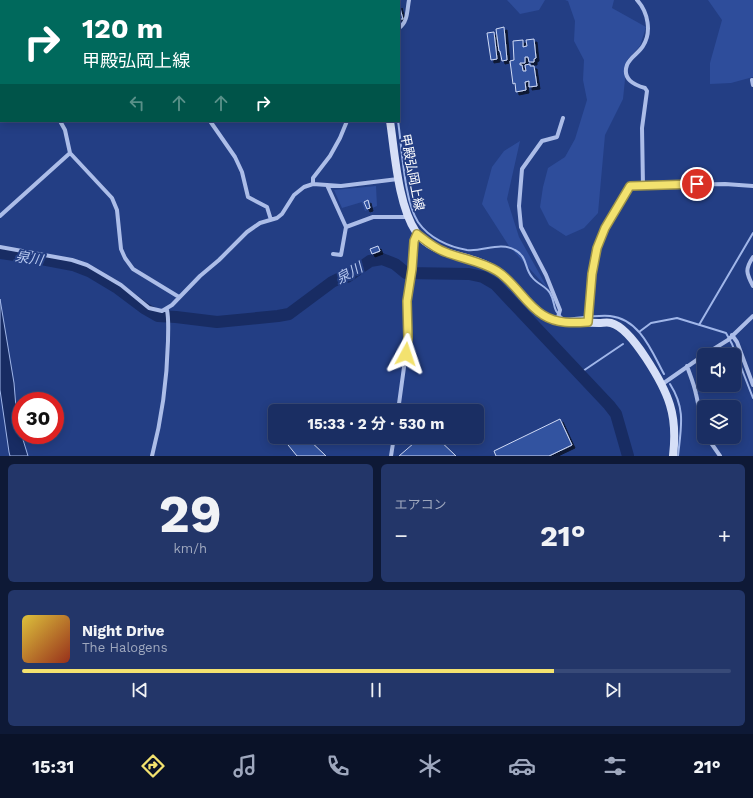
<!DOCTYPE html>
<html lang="ja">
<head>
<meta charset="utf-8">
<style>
	body { margin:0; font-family:"Work Sans","Noto Sans JP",sans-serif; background:#233669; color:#f1f3f6; height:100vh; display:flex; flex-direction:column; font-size:15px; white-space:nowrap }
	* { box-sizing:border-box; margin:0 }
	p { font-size:13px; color:#9fa8be }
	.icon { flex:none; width:22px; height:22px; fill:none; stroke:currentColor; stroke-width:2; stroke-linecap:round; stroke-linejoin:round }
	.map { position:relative; height:456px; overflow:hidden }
	.panel { display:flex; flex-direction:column; gap:8px; padding:8px; background:#0e1936; flex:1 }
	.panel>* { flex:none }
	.banner { position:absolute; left:0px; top:0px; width:400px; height:122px; box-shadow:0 2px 10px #0003,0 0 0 1px #384a78; background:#00695c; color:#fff; overflow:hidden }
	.tools { position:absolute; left:697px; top:348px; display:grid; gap:8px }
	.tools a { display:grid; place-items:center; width:44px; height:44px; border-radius:6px; background:#1a2e63; box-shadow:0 2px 10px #0003,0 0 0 1px #384a78; font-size:20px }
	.speed { position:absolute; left:12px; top:392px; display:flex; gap:8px; font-size:20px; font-weight:700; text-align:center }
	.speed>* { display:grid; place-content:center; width:52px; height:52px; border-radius:50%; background:#1a2e63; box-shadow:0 2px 10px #0003,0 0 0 1px #384a78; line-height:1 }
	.speed .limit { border:6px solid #d22; background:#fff; color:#111 }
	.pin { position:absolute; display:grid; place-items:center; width:34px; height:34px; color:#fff; margin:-17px; border:2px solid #fff; border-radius:50%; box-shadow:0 1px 4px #0007 }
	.me { position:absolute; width:44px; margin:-22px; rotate:5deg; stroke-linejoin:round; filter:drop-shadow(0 0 3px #0008) }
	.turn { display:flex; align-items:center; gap:14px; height:84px; padding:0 16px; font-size:18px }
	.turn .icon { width:52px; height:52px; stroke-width:2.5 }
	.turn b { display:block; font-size:28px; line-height:34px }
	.lanes { display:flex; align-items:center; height:38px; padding:0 16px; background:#0003; justify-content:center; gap:20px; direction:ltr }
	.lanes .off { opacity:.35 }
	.big { font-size:30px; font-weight:700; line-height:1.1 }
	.panel .tile { flex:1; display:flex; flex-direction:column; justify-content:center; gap:6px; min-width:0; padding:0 14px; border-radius:6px; background:#233669 }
	.panel .dial { align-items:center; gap:0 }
	.dial b { font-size:52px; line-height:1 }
	.song { display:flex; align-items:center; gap:12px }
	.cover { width:48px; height:48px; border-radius:6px; background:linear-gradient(135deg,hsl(50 70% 55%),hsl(10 70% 35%)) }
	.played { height:4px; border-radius:2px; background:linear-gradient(90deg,#f3e26f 75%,#384a78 75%) }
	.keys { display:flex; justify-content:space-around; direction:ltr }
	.heat { display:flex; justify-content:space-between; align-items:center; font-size:22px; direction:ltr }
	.panel .tiles { flex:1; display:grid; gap:8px; grid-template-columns:1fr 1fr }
	.tile:last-child { grid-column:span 2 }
	.trip { position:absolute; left:268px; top:404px; width:216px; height:40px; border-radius:6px; background:#1a2e63; box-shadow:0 2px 10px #0003,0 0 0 1px #384a78; font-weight:700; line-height:40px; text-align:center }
	.tab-bar { display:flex; height:64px; justify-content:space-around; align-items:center; background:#0a1228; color:#9fa8be }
	.tab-bar .icon { width:28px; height:28px }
	.tab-bar .active { color:#f3e26f }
	.tab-bar b { font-size:18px; color:#f1f3f6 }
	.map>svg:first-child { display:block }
</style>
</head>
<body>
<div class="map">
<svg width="753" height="456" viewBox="0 0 753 456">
	<defs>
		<filter id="shadow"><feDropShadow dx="3" dy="3" stdDeviation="0" flood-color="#0009"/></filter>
	</defs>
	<rect width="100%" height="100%" fill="#233e84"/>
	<path fill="#2e4d9b" d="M507,0H545L539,10L520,14Z
		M565,0H614L612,8L646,27L640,46L627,60L623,99L605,135L598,213L584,228L566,236L549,225L540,207L543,187L548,168L565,157L575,139L587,100L583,80L584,60L574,41L575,21L568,1Z
		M708,0H753V77L731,83L710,84V63L722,20Z
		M520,141L507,199L519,237L548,289L509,246L482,204L492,167L504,151Z
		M376,186L377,206L365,211L362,202L342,208L334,190Z"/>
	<path fill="#182c63" stroke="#a0b6e9" d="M0,299L14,383L17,420L28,456H10L9,452L0,390Z"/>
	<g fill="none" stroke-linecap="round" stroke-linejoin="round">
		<path stroke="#a0b6e9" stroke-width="2" d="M381,0V1
			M398,121C402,147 404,201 418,222C429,238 449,247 467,250C483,252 500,241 515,250C528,257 524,268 532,277C537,284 546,286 550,293C557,305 550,308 564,319C579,318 595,315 610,316C640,319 652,352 664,374
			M699,325L753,233
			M639,332L651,323L677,318L726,333L732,344L753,398
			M580,373L623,344
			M670,384C686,409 681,427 678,456"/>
		<path stroke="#182c63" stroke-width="12" d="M0,253L36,258L73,265L91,272L116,287L144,308L158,316L176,317L217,322L278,316L289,314L332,282L342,277H347L370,261L382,259L395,264L406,273L469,274L483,277L495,284L609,405L616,414L628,456"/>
	</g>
	<path fill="#3352a0" stroke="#d0dbf6" filter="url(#shadow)" d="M399,5L403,19H399Z
		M504,27L507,60L502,61L500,51H499L496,29Z
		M494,32L497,59L491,60L487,33Z
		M534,39L536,58L534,59V62H529L528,57H525V63H520V65H522L523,71H526L525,65L530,64V66H534L537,86L529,87V81L525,82L526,90L516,92L515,83L513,84L510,61L514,60L513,41L523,40V47L527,46L526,40Z
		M368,200L370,208L367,209L364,202Z
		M378,246L380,251L372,254L370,249Z
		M560,419L572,445L549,456H496L494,451Z
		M287,437H306L326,456H297L284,440Z
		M421,437H436L456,456H399Z"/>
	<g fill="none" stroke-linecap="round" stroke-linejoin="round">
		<path stroke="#acbde8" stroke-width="4" d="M150,0L153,1
			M194,0V1
			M276,0L277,1
			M30,1L34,0
			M351,1L365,0
			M0,9H1
			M399,28C408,22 407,10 409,0
			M752,80L753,85
			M60,121L65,130L70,153L112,198L117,210L121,249L125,258L133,269L179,297
			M210,121L235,157L242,172L248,197L267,207L271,220
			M313,184V178L330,156L340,138L347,121
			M327,185L346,227L341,255L333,254
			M643,186L725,184L753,186
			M0,216L70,153
			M346,227L373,217H408
			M0,247L72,260L87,265L121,285L149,308L162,311L172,305L200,276L219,260L247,232L260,223L277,218L282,214L294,195L304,187L313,184L341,186L398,179
			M753,257C745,269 746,273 753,286
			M557,321L560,310L546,275L521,227L519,206L522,169L542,141L557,137L563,118
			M589,323L592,274L597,248L605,228L630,186H643L642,128L647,91L645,88C634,85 622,79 627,65C630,57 639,53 643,46C652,32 648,12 637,0
			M732,335L737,342L753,385
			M704,355L728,340L753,316
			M687,366C690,375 694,384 696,394C699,406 700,419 704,431
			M661,385L704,355
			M398,411L408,338L407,301L412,269L414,241L417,233
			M707,437L720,456
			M152,456C162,418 167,380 168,341C168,331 169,320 167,310
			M391,456L394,437"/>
		<path stroke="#d6dff7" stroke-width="8" d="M374,0V1
			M390,121C395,154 398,205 416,232C431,254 462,254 484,264C511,275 521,300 543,315C558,326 581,322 599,323C603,323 607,322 611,323C632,328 664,385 670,405C675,421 675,439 673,456"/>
	</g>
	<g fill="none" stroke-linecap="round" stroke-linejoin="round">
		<g stroke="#9e9348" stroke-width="10">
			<path id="route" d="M406,354L408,338L407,301L412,269L414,241L417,234C426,241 434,248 445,252C462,259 481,261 497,271C515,282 525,304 543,315C557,324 574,323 588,322L592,274L597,248L605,228L630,186L697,184"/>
		</g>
		<use href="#route" stroke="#f3e26f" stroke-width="7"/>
	</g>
	<g text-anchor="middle" stroke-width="4" stroke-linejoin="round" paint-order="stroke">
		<g font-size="13" fill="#fff" stroke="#233e84">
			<text transform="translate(413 172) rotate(79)" y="5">甲殿弘岡上線</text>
		</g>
		<g font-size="14" font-style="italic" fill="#b7c8ef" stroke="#233e84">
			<text transform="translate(29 258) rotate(9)" y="5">泉川</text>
			<text transform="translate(349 273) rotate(-29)" y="5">泉川</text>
		</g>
	</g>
</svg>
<div class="tools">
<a><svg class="icon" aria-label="sound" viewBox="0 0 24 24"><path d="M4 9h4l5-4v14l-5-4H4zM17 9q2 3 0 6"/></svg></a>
<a><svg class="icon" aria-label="layers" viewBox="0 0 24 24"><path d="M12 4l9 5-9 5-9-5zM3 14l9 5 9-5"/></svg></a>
</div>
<div class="speed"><div class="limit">30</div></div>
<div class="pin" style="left:697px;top:184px;background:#d93025"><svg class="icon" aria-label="arrive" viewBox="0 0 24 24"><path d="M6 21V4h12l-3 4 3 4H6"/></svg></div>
<svg class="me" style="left:406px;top:354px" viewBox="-20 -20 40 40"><path d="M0-17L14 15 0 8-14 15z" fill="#f3e26f" stroke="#fff" stroke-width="4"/></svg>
<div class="trip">15:33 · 2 分 · 530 m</div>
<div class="banner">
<div class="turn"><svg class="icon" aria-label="right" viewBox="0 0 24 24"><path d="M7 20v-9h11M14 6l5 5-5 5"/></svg><div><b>120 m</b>甲殿弘岡上線</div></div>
<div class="lanes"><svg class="icon off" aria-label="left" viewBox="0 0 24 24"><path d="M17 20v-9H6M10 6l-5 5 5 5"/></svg><svg class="icon off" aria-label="ahead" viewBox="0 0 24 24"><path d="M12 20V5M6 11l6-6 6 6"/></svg><svg class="icon off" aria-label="ahead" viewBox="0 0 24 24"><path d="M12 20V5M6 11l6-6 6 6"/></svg><svg class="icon" aria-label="right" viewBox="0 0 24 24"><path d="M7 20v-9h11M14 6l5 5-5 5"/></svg></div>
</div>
</div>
<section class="panel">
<div class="tiles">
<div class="tile dial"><b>29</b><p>km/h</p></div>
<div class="tile"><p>エアコン</p>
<div class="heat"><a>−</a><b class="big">21°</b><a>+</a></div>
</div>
<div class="tile">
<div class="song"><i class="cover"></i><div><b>Night Drive</b><p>The Halogens</p></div></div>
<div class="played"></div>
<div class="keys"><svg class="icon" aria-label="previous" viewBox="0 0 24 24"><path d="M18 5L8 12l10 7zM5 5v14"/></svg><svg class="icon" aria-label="pause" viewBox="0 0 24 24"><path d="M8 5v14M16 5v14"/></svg><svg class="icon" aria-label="next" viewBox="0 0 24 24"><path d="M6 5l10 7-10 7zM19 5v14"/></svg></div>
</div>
</div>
</section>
<nav class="tab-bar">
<b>15:31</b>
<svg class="icon active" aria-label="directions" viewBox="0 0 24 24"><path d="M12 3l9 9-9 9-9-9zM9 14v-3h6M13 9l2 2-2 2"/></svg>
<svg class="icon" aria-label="music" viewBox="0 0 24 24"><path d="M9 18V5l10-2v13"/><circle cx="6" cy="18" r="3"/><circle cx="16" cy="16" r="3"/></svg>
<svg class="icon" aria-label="phone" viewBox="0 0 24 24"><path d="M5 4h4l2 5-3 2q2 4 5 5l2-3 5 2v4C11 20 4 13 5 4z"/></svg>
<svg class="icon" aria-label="climate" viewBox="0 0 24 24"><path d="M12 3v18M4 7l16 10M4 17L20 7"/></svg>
<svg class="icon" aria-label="car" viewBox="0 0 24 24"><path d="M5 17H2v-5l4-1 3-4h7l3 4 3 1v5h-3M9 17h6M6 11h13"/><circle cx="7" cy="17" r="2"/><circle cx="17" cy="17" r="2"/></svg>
<svg class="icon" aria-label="filters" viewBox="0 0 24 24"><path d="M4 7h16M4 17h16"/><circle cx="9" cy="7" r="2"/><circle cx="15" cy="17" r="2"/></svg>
<b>21°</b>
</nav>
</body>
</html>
